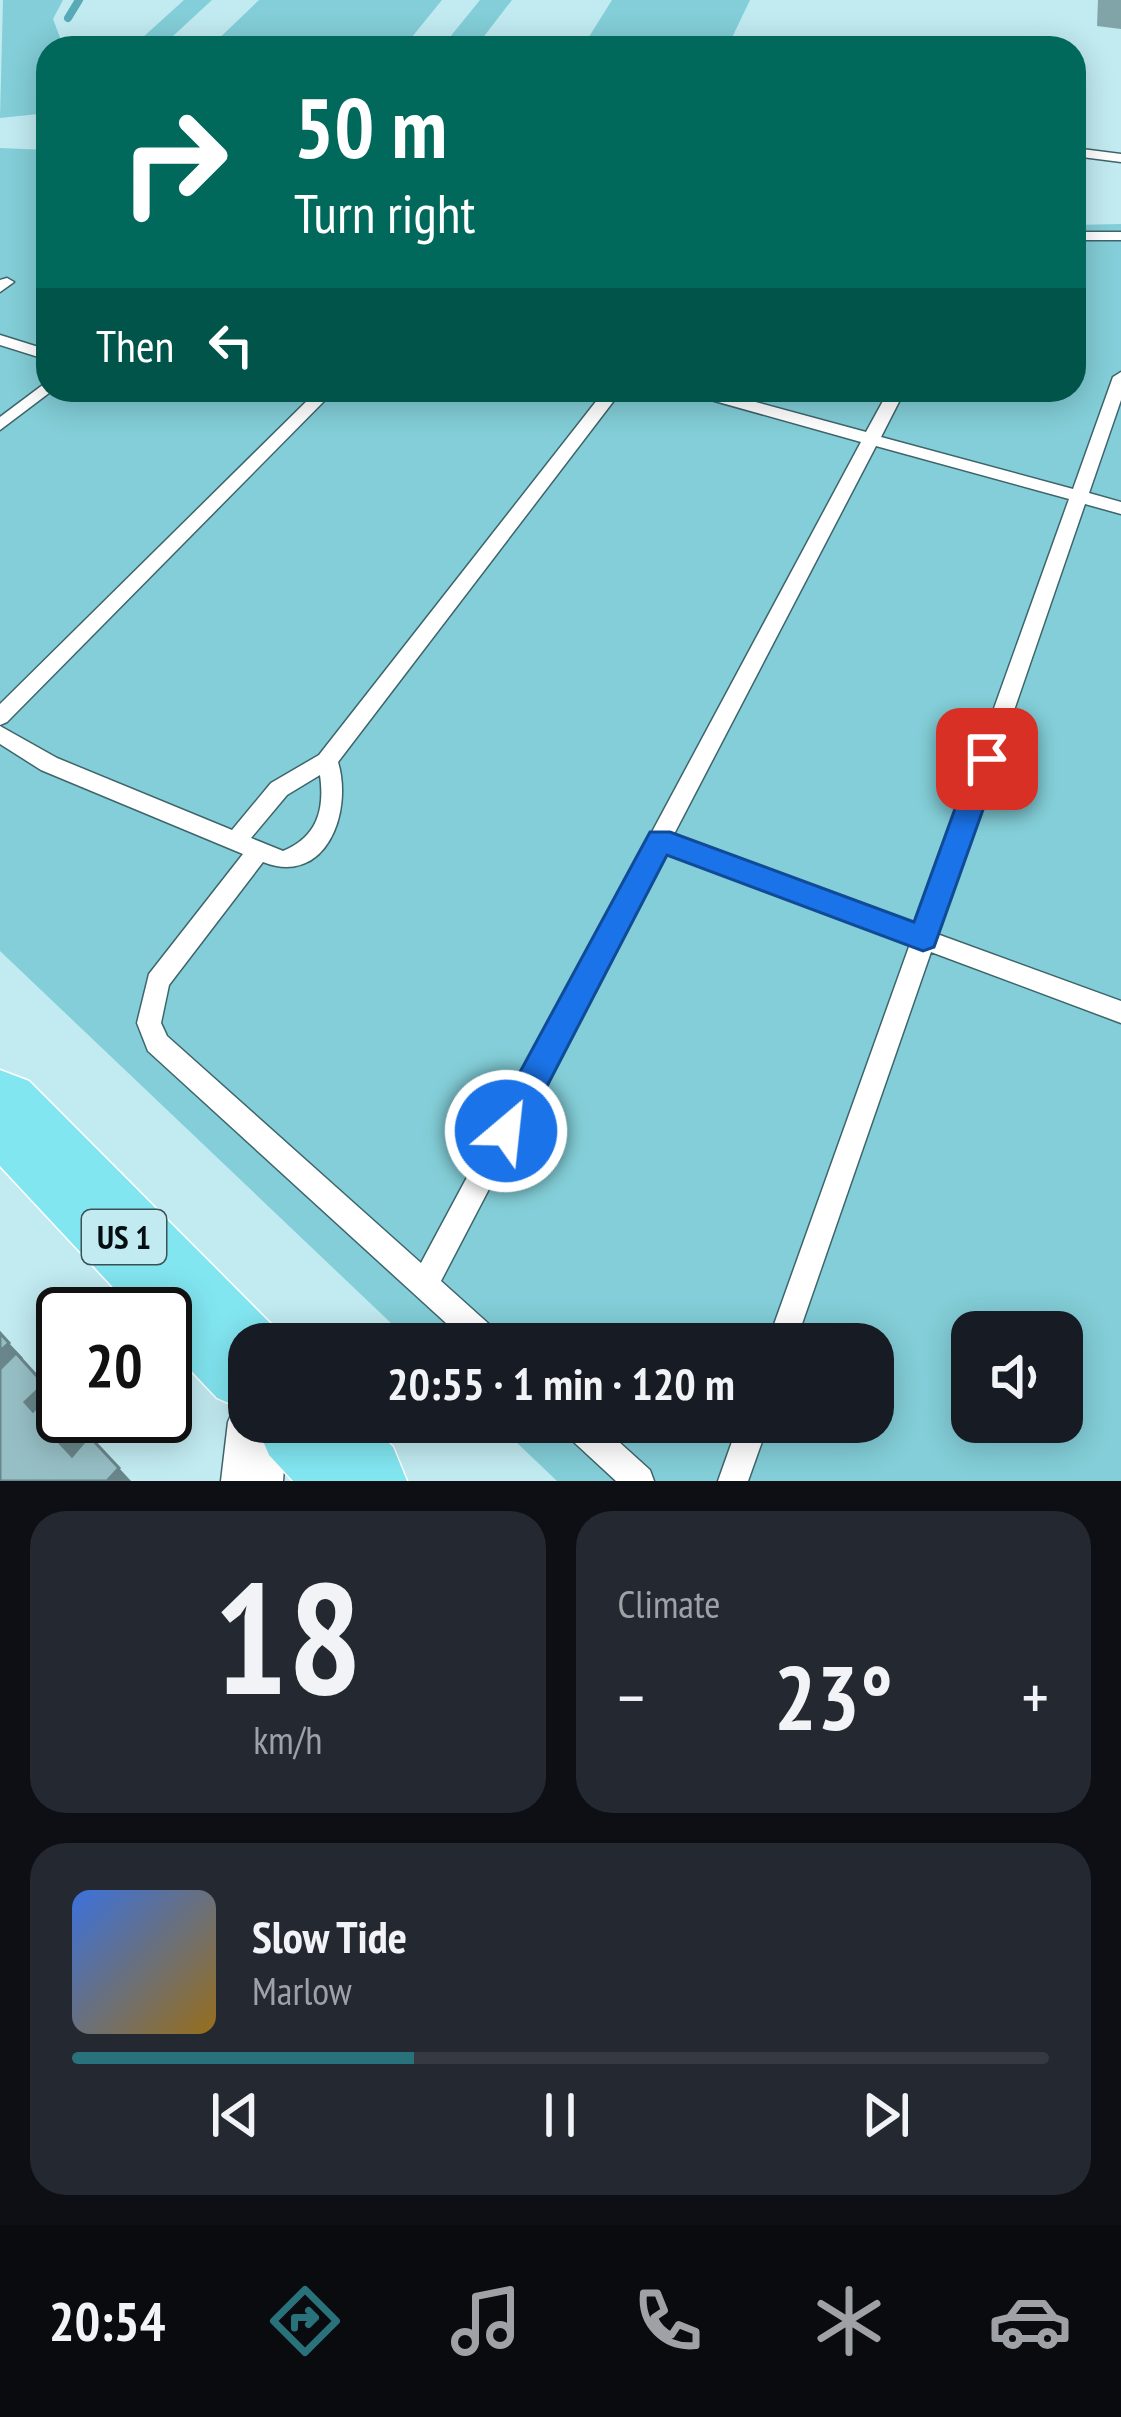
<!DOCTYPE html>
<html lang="en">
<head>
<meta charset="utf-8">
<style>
	body { margin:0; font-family:"PT Sans Narrow",sans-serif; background:#242831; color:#f1f3f6; height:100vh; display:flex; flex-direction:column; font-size:45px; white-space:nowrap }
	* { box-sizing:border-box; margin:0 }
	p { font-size:39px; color:#9ea1a6 }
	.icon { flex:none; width:66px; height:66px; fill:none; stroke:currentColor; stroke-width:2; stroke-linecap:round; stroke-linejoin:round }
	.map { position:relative; height:1481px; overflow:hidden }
	.panel { display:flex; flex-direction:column; gap:30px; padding:30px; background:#0d0f14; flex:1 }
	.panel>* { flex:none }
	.guide { position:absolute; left:36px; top:36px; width:1050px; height:366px; border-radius:36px; box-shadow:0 6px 30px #0003; background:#00695c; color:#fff; overflow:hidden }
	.controls { position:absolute; left:951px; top:1311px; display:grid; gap:24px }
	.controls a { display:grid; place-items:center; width:132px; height:132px; border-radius:24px; background:#171b24; box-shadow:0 6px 30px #0003; font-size:60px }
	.speed { position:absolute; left:36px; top:1287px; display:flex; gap:24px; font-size:60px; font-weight:700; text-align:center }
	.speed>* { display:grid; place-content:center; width:156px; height:156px; border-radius:50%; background:#171b24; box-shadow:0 6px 30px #0003; line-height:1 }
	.speed .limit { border:6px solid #111; border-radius:18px; background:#fff; color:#111 }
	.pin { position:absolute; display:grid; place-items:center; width:102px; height:102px; color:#fff; margin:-51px; border-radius:24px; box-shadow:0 6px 18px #0006 }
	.me { position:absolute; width:132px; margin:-66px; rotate:28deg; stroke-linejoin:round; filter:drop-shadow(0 0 9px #0008) }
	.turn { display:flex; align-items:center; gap:42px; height:252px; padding:0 60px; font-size:54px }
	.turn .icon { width:156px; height:156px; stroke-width:2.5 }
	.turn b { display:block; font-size:84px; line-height:102px }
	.then { display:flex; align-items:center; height:114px; padding:0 60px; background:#0003; gap:24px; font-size:45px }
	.big { font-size:90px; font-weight:700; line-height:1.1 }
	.panel .tile { flex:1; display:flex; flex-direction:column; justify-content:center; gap:18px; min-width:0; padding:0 42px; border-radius:36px; background:#242831 }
	.panel .dial { align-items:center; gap:0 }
	.dial b { font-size:156px; line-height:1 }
	.song { display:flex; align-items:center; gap:36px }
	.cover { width:144px; height:144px; border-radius:18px; background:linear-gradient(135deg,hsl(220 70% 55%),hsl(40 70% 35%)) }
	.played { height:12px; border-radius:6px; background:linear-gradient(90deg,#29727b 35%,#363941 35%) }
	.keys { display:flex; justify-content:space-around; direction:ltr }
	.heat { display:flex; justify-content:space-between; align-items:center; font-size:66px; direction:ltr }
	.panel .tiles { flex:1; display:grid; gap:30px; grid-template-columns:1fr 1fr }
	.tile:last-child { grid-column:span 2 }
	.trip { position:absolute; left:228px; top:1323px; width:666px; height:120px; border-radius:36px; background:#171b24; box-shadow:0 6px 30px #0003; font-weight:700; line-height:120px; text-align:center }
	.dock { display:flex; height:192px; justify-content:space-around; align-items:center; background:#090b0e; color:#9ea1a6 }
	.dock .icon { width:84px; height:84px }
	.dock .on { color:#29727b }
	.dock b { font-size:54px; color:#f1f3f6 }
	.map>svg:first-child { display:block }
</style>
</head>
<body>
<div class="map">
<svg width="1121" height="1481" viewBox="0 0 1121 1481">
	<rect width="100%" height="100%" fill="#c1ebf1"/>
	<path fill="#83ced8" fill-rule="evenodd" d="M3,0H63L53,19L64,48H48V113L0,118Z
		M184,0H212L160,48H131Z
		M259,0H442L403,48H209Z
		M480,0H512L475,48H441Z
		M612,0H750L727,48H582Z
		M0,148L48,150V390H1074V225L1121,224V1481H557L495,1422H873V1344H413L0,951ZM972,1332H1062V1422H972Z"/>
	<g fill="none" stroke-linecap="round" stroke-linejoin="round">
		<path stroke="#58abb6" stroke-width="8" d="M68,18L79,0"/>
		<g stroke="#3e656b" stroke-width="3">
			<path id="service" d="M1074,148L1121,154V162L1074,156Z
				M1074,232H1121V240H1074Z
				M7,278L14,282L0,292V280Z
				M0,335L48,350V360L0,345Z
				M1121,372V400L1089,493L1121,502V514L1085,504L937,934L1121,1001V1023L931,952L795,1344H767L910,944L665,852L441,1281L500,1334L504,1344H469L148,1051L137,1023L149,974L243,854L41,770L0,744V726L57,758L232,830L271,783L319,755L605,390H622L338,762C353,812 326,887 263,862L169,985L161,1023L167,1036L421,1263L861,442L686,393L684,390H711L866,432L889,390H905L881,437L1073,489L1113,377ZM876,446L1069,499L916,926L673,836ZM320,775C325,810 317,837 283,851L251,838L287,795Z
				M48,381V390H53L0,430V417Z
				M318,390H335L7,722L0,725V704Z
				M560,1422H597L650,1470L654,1481H616L564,1433Z
				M739,1422H769L748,1481H718Z"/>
		</g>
		<g stroke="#3e656b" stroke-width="3">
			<path id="minor" d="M249,1396V1422H288L283,1481H221L228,1422L237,1401Z"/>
		</g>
		<g stroke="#fff" stroke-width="3">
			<path id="primary" d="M0,1070L29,1081L281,1334L286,1344H249V1412L217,1398L165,1343V1314H138L0,1166Z
				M255,1422H368L393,1447L407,1481H293L269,1455Z"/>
		</g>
		<use href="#service" fill="#fff" fill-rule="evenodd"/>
		<use href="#minor" fill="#fff" fill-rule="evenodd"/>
		<use href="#primary" fill="#82e6f1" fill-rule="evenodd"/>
	</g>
	<path fill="#81a4a9" d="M1098,0H1121V29L1097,26Z"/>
	<path fill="#69868a" d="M9,1343L23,1358L5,1376L0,1371V1351Z
		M44,1384L58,1398L39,1416L25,1402Z
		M80,1422L93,1436L73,1457L60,1443Z
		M119,1468L131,1481H107Z"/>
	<path fill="#96bfc5" stroke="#69868a" stroke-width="3" d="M0,1333L9,1343L0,1351Z
		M16,1353L44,1384L25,1402L33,1411L51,1392L63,1405V1416H74L80,1422L60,1443L72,1456L89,1436L119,1468L107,1481H0V1369Z"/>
	<path fill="#1a73e8" stroke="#114b97" stroke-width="3" d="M987,748L1001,759L934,947L923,951L667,855L518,1142L506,1147L494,1142L489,1131L494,1120L650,832H670L914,922L973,759Z"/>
	<g text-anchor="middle" stroke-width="9" stroke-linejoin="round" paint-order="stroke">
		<rect fill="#c1ebf1" stroke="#3b5054" stroke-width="3" x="82" y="1210" width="84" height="54" rx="9"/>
		<g font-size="33" font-weight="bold" fill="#020e10">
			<text x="124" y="1249">US 1</text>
		</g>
	</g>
</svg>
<div class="controls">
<a><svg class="icon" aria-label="sound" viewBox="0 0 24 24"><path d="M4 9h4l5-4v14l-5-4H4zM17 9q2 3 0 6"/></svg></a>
</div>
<div class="speed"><div class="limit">20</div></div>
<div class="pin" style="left:987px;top:759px;background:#d93025"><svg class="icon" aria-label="arrive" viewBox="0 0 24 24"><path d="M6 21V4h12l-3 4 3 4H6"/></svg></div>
<svg class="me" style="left:506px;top:1131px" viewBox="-20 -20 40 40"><circle r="17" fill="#1a73e8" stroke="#fff" stroke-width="3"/><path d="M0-11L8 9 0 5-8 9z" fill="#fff"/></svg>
<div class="trip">20:55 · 1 min · 120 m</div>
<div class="guide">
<div class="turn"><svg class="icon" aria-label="right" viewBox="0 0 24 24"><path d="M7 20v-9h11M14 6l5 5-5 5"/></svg><div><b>50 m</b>Turn right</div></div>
<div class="then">Then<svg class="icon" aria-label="left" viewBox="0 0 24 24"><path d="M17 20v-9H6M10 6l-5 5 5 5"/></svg></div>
</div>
</div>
<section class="panel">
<div class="tiles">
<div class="tile dial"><b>18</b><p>km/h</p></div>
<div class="tile"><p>Climate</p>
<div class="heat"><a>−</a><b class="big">23°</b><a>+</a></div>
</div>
<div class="tile">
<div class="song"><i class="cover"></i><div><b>Slow Tide</b><p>Marlow</p></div></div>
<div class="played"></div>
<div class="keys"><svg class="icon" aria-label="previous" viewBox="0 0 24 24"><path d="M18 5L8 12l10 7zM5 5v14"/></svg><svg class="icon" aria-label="pause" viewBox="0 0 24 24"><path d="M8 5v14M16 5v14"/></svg><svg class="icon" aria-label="next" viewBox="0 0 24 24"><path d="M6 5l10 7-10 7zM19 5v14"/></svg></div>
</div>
</div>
</section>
<nav class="dock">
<b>20:54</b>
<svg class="icon on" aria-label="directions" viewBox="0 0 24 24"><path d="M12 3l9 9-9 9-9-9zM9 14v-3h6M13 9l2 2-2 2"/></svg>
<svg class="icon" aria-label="music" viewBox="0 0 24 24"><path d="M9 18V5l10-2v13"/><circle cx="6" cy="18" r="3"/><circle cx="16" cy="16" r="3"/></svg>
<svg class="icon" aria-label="phone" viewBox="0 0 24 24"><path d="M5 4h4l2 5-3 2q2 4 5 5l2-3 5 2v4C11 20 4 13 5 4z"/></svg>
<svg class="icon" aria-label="climate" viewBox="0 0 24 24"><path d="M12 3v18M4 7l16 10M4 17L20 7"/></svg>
<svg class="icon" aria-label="car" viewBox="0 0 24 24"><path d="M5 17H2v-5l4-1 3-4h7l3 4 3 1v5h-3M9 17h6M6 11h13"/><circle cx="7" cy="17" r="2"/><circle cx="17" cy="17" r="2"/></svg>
</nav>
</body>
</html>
